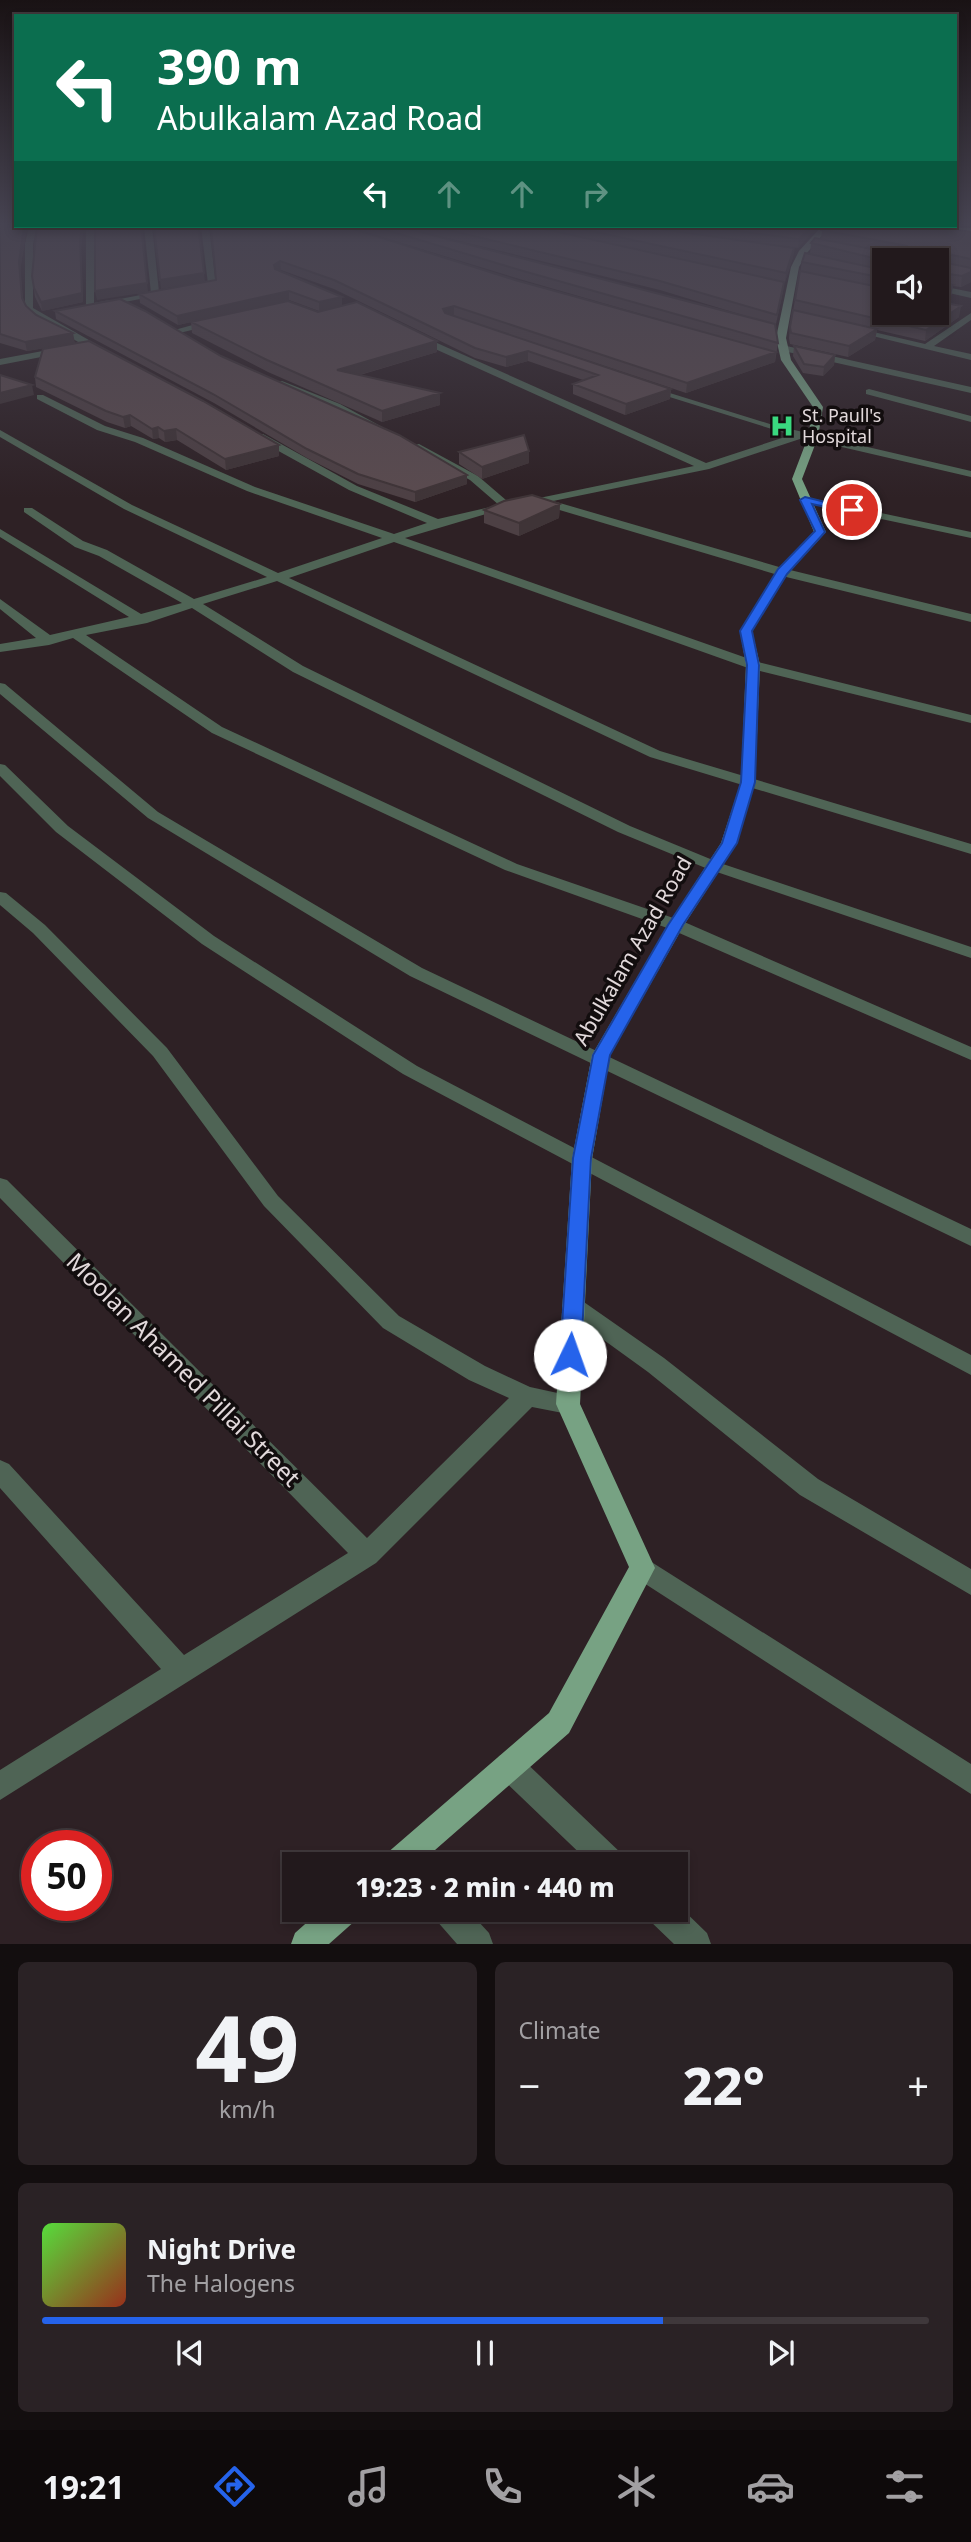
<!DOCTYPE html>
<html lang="en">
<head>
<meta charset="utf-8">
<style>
	body { margin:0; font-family:"Noto Sans",sans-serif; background:#2a2225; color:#f1f3f6; height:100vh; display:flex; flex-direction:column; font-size:26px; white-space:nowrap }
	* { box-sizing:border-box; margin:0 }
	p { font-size:23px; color:#a2a0a3 }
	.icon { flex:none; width:38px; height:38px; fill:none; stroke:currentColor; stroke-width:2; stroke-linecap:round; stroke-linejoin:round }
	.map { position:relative; height:1944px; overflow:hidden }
	.side { display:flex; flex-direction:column; gap:18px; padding:18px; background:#130e0f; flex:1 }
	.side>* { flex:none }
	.banner { position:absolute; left:14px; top:14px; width:943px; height:214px; border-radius:0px; box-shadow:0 4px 10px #0003,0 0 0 2px #3f383b; background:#0b6e4f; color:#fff; overflow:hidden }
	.buttons { position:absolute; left:872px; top:248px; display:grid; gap:14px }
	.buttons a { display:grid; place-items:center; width:77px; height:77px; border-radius:0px; background:#22191c; box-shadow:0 4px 10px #0003,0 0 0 2px #3f383b; font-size:35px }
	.speed { position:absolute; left:21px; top:1830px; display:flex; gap:14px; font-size:35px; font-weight:700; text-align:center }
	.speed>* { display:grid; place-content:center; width:91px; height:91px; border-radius:50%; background:#22191c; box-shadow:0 4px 10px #0003,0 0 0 2px #3f383b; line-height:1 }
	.speed .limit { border:10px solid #d22; background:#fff; color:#111 }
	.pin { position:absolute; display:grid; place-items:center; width:60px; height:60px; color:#fff; margin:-30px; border:4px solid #fff; border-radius:50%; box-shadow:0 2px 7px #0007 }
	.me { position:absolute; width:77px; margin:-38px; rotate:3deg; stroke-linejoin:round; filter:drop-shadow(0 0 5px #0008) }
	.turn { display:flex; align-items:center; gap:24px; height:147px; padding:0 28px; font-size:32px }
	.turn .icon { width:91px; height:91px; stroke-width:2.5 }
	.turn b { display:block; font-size:49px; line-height:60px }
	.lanes { display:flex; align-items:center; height:66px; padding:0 28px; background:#0003; justify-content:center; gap:35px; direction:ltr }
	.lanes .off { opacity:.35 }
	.big { font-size:52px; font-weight:800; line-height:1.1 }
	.side .card { flex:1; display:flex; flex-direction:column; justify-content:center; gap:10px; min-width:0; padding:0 24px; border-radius:10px; background:#2a2225 }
	.side .dial { align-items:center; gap:0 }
	.dial b { font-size:91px; line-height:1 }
	.song { display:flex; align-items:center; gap:21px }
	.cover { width:84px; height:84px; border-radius:10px; background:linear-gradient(135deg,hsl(110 70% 55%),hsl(10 70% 35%)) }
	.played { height:7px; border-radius:4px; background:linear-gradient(90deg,#2563eb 70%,#3f383b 70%) }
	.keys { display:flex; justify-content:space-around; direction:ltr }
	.heat { display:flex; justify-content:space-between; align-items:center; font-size:38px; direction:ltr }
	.side .tiles { flex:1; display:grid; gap:18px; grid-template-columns:1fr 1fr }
	.card:last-child { grid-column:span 2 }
	.trip { position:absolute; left:282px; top:1852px; width:406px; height:70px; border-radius:0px; background:#22191c; box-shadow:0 4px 10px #0003,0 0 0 2px #3f383b; font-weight:800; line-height:70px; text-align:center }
	.menu { display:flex; height:112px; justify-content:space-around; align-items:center; background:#0e0a0b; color:#a2a0a3 }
	.menu .icon { width:49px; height:49px }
	.menu .on { color:#2563eb }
	.menu b { font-size:32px; color:#f1f3f6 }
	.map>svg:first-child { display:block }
</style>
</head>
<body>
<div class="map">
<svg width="971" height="1944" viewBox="0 0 971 1944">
	<rect width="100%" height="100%" fill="#2e2125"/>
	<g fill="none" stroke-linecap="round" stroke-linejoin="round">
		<path fill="#4f6455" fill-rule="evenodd" d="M29,226H37L33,244V308L108,351V355H102L31,316L25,308V244Z
			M86,226H94V303L110,300L113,305L90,309L86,306Z
			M144,226H152L159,292L165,294L120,303V299L151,293Z
			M201,226H209L216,286L196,291L193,286L208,284Z
			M817,226H825L820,229Z
			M936,285L971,292V298L936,290Z
			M971,313V320L934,346L971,354V360L848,330L852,327L925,344Z
			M214,319L217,320V324L175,334L171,331Z
			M413,335H419L706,463L791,435L644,389V385L773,425L971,471V477L803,438L709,469L553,501L786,569L971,614V622L778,575L536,503V499L544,497L694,466L413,339Z
			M782,345L971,387V393L779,350V346Z
			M64,347L69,350L67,352L0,365V359Z
			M282,381L340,404L386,429L377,431L332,408L279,386V382Z
			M869,389L971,416V422L866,394V390Z
			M37,395H43L105,426L143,438L255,487L394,534L427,523L349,490L255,438V434H263L357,486L438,519L499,505L470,480L410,446L419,444L478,476L513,506L405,538L758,662L971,715V723L748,668L394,542L289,578L660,751L971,844V854L650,757L277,581L203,604L303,666L630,826L720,863L971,947V958L708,869L618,832L293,672L192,608L147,623L86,635L222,727L517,864L682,921L971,1047V1060L670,929L505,870L212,733L73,638L49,645L0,652V644L36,638L0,609V599L50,635L129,617L0,537V529L141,614L182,603L99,556L75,547L24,512V508H32L83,541L107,550L194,599L267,577L124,509L0,437V430L132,505L278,573L382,538L247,491L135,442L97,430L37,399Z
			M805,497L971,532V538L801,502V498Z
			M0,683L5,684L158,812L422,968L971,1229V1246L410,976L148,818L0,694Z
			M0,764L5,765L68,826L214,936L417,1066L971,1355V1375L403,1074L202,944L56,832L0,776Z
			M0,892L6,893L45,925L167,1048L278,1196L399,1316L485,1366L530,1387L576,1397L580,1404L576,1411L568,1414L532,1407L376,1563L0,1800V1770L161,1669L0,1488V1460L9,1464L184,1655L348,1553L0,1198V1178L7,1180L367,1538L509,1398L469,1380L383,1328L264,1206L153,1056L33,933L0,905Z
			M573,1297L581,1300L664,1358L818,1479L971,1569V1595L800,1495L648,1372L565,1312L562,1306L565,1300Z
			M642,1556L971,1764V1794L633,1576L629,1568L633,1560Z
			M509,1752L519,1756L622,1854L627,1864H591L499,1776L495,1766L499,1756Z
			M676,1903L707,1933L711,1944H674L649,1920L645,1909H676Z
			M432,1909H467L489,1933L493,1944H457L436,1920Z"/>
		<path fill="#77a283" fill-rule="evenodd" d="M822,226L829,227L806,254L799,267L786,338L791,360L823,407L818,437L802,479L826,532L787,574L752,631L760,665L755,782L737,843L684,925L610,1055L592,1159L580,1404L655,1568L569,1733L419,1864H381L386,1854L549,1713L629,1567L556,1404L572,1159L592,1055L668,925L721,843L741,782L746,665L740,631L778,569L814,532L792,479L808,437L813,407L781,360L776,338L791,267L799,251Z
			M933,227L971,228V232L930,231Z
			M322,1909H360L356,1920L329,1944H291L295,1933Z"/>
	</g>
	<path fill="#4d4044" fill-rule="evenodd" d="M0,225L27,226L20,271L23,299L26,306L75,343L27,351L0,343Z
		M212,226L515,280L731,340L523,280L346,226H397L766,322L660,290L398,226H814L813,231L798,248L683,232L794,248L793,257L785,282H784L783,291L776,324H775L778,343L775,362L686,393L454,316L671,389L670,399L625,415L573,394V384L583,380L528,361L506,367L475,358L334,289L281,270L279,271L342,306L437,341V352L360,375L440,393V405L382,422L268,372L192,333L191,322L178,325L140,303L139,294L216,280ZM289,300L319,311L209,318Z
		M904,227L971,232V282L961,287L953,286L951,296L936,301L959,317L925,341L877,330L875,340L848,357L790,344L789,338L790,327L802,262L810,254L811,243L821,240L822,230ZM884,261H936L884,313Z
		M81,250L83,302L42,311L35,297L32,276Z
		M55,311L221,356L467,484L415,502L358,484L307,458L214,403L56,319Z
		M794,346L835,355L834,365L823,376L803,373L793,356Z
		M35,377L279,445V456L226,470L177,440L165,442L159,438L153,439L131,426L125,428L107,422L36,387Z
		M529,451V463L482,479L459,464V452Z
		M560,504L559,518L519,536L484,523V510Z"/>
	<path fill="#3f3437" d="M24,226H27L20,271L23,307L19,262Z
		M82,226H84L81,250L83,302L42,311L41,302Z
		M141,226L148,292L97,300L95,291Z
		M812,226H814L813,231L798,248L799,239Z
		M794,248L793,257L785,282L786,273Z
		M280,261L281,270L275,274L274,265Z
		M971,272V282L961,287L962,276Z
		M204,273L205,282L161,289L160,280Z
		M953,285L951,296L936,301V291Z
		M289,291V300L178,325L177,316Z
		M342,297V306L319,311V302Z
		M454,306V316L444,319L443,309Z
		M961,306L959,317L925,341L926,330Z
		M877,329L875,340L848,357L849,346Z
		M73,333L75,343L27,351L25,342Z
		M437,341V352L338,381L337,370Z
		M528,351V361L506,367V357Z
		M776,352L775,362L686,393L687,383Z
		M835,355L834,365L823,376L824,367Z
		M32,385L34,395L0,404V393Z
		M671,389L670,399L625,415L626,404Z
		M440,393V405L382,422V411Z
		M130,415L131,426L125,428L123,417Z
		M158,427L159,438L153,439L152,429Z
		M176,429L177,440L165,442L164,431Z
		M279,445V456L226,470L225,459Z
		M529,451V463L482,479V467Z
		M467,475V484L415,502V492Z
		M560,504L559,518L519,536V523Z"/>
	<path fill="#5a4b4f" stroke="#3f3437" stroke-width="2" d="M0,225L24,226L19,262L22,298L26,306L36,315L73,333L25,342L0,334Z
		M37,226H82L80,241L82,293L41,302L34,288L32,276Z
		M95,226H141L147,283L95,291Z
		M154,226H198L204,273L160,280Z
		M211,226H344L515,280L776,352L687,383L454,306L443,309L445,313L671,389L626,404L573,384L598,375L528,351L506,357L475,348L334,280L280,261L274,265L275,269L342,297L319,302L289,291L177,316L139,294L216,280Z
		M373,226H397L775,324L778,343L523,271Z
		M432,226H531L784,282L777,315L660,281Z
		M568,226H639L794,248L786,273Z
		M699,226H812L799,239Z
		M826,226H896L904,227H919L922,226H933L971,232V259L938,252L935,255L937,261L971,268V272L962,276L936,272V261H886L811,243L815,238L892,253L913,252L907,246L822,230Z
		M805,253L884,270V278L802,262Z
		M800,271L884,288V313H936V301L961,306L926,330L795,300Z
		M936,281L953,285L936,291Z
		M120,299L145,311L221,356L399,435L467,475L415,492L358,474L307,449L213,394L55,311Z
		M288,301L318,312L357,302L437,341L337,370L440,393L382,411L267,360L191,322Z
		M793,310L877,329L849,346L791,333L790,327Z
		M89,341L203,401L279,445L225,459L176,429L164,431L158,427L152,429L130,415L123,417L106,411L35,377L43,349Z
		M794,346L835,355L824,367L804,364Z
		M0,375L32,385L0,393Z
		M524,435L529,451L482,467L459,452Z
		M532,495L560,504L519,523L484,510L504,501Z"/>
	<linearGradient id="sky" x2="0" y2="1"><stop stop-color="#191214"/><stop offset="0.45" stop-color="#464351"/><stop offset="1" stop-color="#464351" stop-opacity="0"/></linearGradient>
	<rect width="971" height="498" fill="url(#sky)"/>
	<path fill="#2563eb" stroke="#184099" stroke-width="2" d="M805,497L858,510L852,513L812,504L825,532L787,574L752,631L759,665L755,782L737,843L683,925L610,1055L591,1158L581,1355L578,1361L570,1363L563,1361L560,1355L573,1158L593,1055L668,925L722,843L741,782L747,665L740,631L778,569L815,531L800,500Z"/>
	<defs>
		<g id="hospital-bare" transform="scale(1.89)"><path d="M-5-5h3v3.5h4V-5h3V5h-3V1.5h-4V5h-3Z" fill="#3ad87f" stroke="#120d0e" stroke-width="2.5" paint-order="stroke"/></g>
	</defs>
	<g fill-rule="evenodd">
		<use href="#hospital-bare" x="782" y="426"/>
	</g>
	<g text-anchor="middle" stroke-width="7" stroke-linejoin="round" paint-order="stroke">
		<g font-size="18" fill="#e2d9db" stroke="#120d0e" text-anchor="start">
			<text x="802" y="422">St. Paull's<tspan x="802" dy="21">Hospital</tspan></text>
		</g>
		<g font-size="21" fill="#e2d9db" stroke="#120d0e">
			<text transform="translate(633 951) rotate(-60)" y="7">Abulkalam Azad Road</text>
		</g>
		<g font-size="24" fill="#e2d9db" stroke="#120d0e">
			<text transform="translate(183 1370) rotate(45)" y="8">Moolan Ahamed Pillai Street</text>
		</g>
	</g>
</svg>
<div class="buttons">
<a><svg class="icon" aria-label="sound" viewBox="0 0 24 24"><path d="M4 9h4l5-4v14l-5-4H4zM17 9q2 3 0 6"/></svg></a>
</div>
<div class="speed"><div class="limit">50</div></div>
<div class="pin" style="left:852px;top:510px;background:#d93025"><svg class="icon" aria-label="arrive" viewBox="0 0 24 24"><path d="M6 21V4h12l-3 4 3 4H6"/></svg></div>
<svg class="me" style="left:570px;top:1355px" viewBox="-20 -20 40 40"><circle r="19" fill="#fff"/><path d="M0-13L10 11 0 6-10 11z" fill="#2563eb"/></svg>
<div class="trip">19:23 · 2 min · 440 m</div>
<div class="banner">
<div class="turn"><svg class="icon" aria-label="left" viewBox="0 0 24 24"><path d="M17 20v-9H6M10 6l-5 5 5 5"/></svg><div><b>390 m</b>Abulkalam Azad Road</div></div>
<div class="lanes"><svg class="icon" aria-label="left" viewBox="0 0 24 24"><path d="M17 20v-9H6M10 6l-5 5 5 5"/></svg><svg class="icon off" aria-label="ahead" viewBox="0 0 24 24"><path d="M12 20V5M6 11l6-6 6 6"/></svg><svg class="icon off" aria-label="ahead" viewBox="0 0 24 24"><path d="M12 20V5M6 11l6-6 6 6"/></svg><svg class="icon off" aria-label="right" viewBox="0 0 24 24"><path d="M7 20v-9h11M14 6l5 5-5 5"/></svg></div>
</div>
</div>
<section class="side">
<div class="tiles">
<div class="card dial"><b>49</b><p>km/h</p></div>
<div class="card"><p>Climate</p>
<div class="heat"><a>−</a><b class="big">22°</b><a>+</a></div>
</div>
<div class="card">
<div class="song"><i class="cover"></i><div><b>Night Drive</b><p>The Halogens</p></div></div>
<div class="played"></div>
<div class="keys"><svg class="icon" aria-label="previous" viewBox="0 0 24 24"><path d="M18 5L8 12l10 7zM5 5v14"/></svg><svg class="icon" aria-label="pause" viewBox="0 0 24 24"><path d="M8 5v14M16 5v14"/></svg><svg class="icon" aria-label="next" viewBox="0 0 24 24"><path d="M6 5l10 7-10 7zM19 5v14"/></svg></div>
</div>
</div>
</section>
<nav class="menu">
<b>19:21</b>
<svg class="icon on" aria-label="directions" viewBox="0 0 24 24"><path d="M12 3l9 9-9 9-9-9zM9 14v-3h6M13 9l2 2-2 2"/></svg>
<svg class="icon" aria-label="music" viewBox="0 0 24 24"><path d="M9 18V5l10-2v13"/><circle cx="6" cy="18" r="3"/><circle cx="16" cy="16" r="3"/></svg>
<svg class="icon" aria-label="phone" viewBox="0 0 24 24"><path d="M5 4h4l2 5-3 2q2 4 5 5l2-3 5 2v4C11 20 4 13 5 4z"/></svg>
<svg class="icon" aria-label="climate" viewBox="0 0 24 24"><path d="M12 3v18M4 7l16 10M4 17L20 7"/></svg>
<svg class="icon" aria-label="car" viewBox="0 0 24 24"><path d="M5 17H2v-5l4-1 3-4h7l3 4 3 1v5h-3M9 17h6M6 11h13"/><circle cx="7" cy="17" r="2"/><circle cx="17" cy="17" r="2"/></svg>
<svg class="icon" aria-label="filters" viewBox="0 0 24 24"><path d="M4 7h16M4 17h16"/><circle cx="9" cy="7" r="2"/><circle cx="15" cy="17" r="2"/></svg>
</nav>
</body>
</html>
